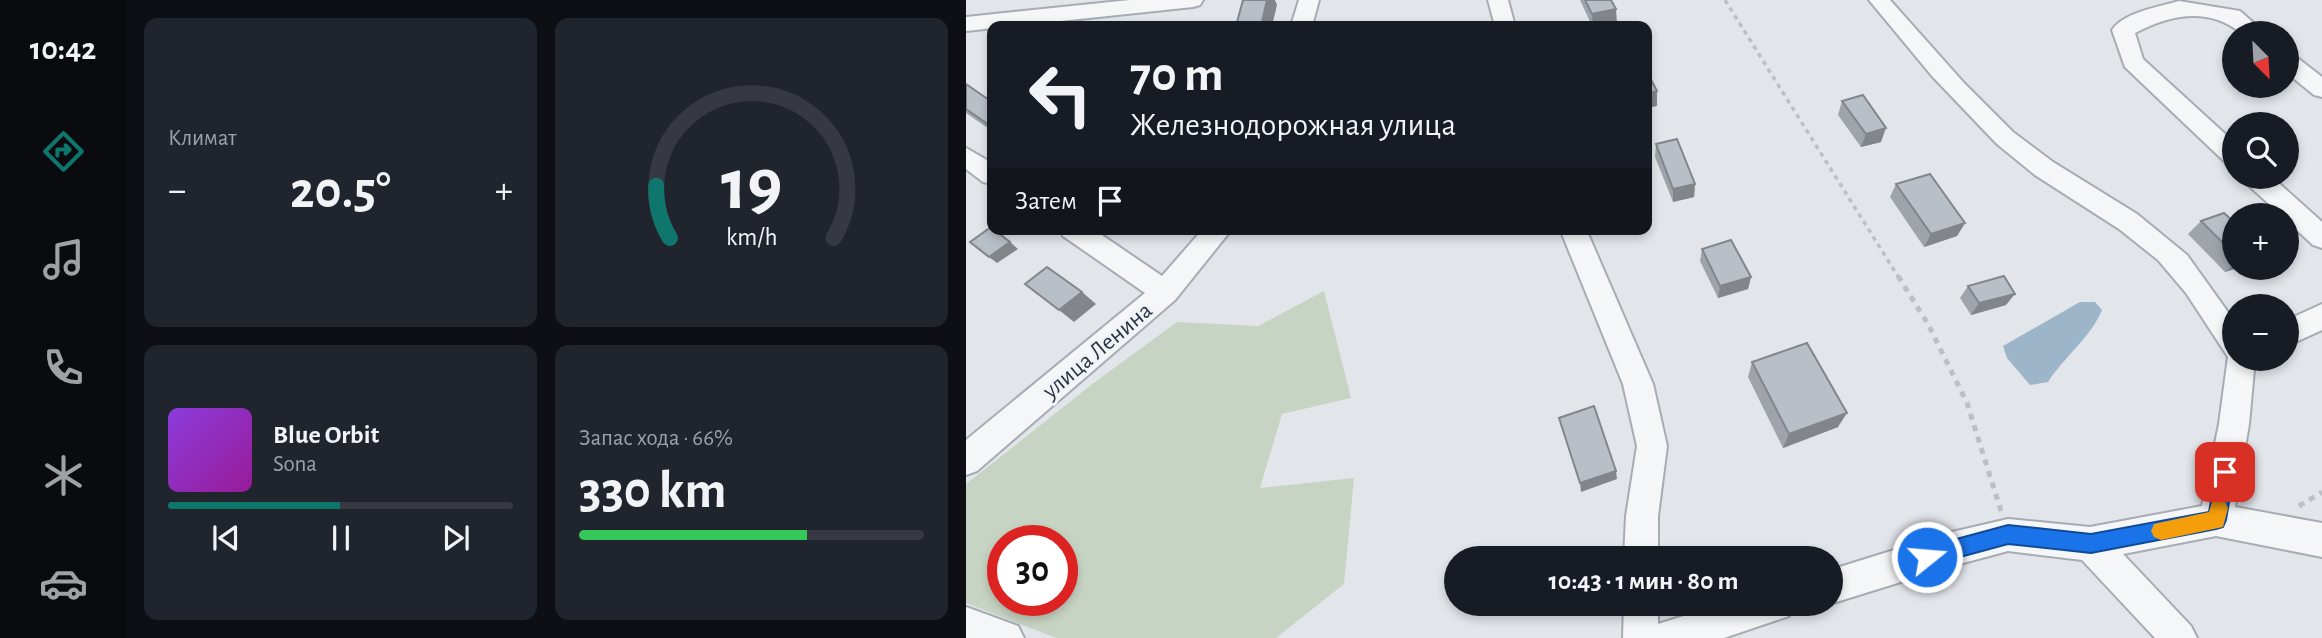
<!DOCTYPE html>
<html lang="ru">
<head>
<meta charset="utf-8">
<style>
	body { margin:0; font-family:"Alegreya Sans",sans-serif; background:#20242c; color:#f1f3f6; height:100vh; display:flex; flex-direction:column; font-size:26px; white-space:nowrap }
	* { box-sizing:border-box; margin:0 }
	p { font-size:23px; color:#9ea1a6 }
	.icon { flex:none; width:38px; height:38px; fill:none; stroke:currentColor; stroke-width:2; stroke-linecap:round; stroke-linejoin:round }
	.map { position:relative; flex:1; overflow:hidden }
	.sheet { display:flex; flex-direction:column; gap:18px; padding:18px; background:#0d0f14; width:840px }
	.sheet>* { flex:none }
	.guide { position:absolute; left:21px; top:21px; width:665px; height:214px; border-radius:14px; box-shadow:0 4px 10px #0003; background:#171b24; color:#f1f3f6; overflow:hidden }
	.needle { width:46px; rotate:156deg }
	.fabs { position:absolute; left:1256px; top:21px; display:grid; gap:14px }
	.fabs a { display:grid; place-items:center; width:77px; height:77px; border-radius:50%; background:#171b24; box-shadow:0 4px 10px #0003; font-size:35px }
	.speed { position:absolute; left:21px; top:525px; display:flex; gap:14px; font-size:35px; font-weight:700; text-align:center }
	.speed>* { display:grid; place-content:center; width:91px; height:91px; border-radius:50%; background:#171b24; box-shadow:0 4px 10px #0003; line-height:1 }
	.speed .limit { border:10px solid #d22; background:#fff; color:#111 }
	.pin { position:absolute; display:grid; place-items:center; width:60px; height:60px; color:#fff; margin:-30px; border-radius:14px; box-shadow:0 4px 10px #0006 }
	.me { position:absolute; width:77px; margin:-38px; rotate:73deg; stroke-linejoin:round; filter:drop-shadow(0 0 5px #0008) }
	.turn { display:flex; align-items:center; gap:24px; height:147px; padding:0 28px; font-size:32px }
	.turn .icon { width:91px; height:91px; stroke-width:2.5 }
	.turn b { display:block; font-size:49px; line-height:60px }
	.then { display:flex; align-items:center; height:66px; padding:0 28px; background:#0003; gap:14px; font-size:26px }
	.big { font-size:52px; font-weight:600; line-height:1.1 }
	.sheet .tile { flex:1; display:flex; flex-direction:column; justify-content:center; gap:10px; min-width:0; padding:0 24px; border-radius:14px; background:#20242c }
	.sheet .dial { align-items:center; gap:0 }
	.dial svg { height:182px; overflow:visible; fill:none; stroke:#363941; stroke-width:7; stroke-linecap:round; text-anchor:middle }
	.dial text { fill:#f1f3f6; stroke:none }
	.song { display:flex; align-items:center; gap:21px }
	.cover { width:84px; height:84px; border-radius:10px; background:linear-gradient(135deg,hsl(270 70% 55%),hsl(300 70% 35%)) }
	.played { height:7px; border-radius:4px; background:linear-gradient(90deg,#0f766e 50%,#363941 50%) }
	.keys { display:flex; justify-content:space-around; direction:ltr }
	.heat { display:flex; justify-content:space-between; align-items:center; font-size:38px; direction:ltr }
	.charge { height:10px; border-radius:5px; background:linear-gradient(90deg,#34c759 66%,#363941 0) }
	.sheet .tiles { flex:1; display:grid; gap:18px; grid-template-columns:repeat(2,1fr) }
	.trip { position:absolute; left:478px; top:546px; width:399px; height:70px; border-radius:35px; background:#171b24; box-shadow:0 4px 10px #0003; font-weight:600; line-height:70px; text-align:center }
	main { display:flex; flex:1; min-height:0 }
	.dock { display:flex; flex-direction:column; width:126px; justify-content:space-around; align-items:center; background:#090b0e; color:#9ea1a6 }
	.dock .icon { width:49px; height:49px }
	.dock .active { color:#0f766e }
	.dock b { font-size:32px; color:#f1f3f6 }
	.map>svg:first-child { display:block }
</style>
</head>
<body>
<main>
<nav class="dock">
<b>10:42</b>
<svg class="icon active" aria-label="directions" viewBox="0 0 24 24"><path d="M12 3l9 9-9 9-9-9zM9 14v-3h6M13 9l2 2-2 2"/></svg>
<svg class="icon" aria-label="music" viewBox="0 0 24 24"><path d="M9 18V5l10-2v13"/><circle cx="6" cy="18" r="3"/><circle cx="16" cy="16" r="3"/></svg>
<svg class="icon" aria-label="phone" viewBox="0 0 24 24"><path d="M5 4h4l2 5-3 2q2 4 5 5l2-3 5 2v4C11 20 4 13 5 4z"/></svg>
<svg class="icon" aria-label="climate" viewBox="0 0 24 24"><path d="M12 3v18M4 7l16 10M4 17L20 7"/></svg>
<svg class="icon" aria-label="car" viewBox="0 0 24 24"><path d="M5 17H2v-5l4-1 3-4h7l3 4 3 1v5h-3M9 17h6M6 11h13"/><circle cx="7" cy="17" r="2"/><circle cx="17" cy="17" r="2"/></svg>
</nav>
<section class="sheet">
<div class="tiles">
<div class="tile"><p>Климат</p>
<div class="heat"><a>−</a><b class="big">20.5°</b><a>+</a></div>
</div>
<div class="tile dial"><svg viewBox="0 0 100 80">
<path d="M14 69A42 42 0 1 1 86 69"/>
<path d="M14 69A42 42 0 0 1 8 46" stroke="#0f766e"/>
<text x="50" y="56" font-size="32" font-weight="700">19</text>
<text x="50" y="72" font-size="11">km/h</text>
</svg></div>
<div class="tile">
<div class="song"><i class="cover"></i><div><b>Blue Orbit</b><p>Sona</p></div></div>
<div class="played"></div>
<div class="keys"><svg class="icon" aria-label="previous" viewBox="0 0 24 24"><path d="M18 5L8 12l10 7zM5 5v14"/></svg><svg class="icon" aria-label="pause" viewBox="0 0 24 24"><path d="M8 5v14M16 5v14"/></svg><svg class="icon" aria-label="next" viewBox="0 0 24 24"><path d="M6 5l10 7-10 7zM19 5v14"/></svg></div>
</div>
<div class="tile"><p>Запас хода · 66%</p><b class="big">330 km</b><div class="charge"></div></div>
</div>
</section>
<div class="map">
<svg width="1356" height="638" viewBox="0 0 1356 638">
	<rect width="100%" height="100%" fill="#e2e5ea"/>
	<path fill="#c8d4c3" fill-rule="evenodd" d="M358,291L385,398L316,414L294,488L388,478L378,584L310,638H90L0,603V484L129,382L211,322L292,326ZM37,541H96V600H37Z"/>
	<path fill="#9db5c9" d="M1114,302H1129L1136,310C1125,337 1098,357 1082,382L1064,385L1041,358L1037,346Z"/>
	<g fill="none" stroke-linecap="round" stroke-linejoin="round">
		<g stroke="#a7acb4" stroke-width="4">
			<path id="street" d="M164,0H237L234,5L227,7L0,31V17Z
				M333,0H353L346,26H325Z
				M522,0H542L549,26H529Z
				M903,0H924L998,83L1047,132L1087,162L1171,214L1221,255L1269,322V359H1289L1283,424L1269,507L1356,523V557L1250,536L1157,554L1225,626L1231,638H1189L1116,560L1042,551L986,566L864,604H863L864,570L986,532L1042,519L1124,527L1236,506L1253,424L1262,357L1220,293L1192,260L1153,229L1069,175L1031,144L966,76Z
				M1213,1L1274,11L1299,33H1275C1242,6 1203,15 1169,33L1177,59L1269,143V166L1260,163L1159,67L1146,30C1158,12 1193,7 1213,1Z
				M1321,54L1329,56L1356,77V97L1348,95L1321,73Z
				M0,148L26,163V184L17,182L0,169Z
				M1278,177H1306L1356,222V248L1347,245L1321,221V215H1315L1281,184Z
				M93,229H127L196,276L237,229H266L209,300L11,471L0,475V440L179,293L97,236Z
				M594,229H620L687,384L701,446L692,516V558H658L660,516L671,446L657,384Z
				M1356,304V330L1321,346V320Z
				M658,604H692V624L756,604H828L823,616L758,638H657Z
				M0,607L52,626L58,638H0Z"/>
		</g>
		<path stroke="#bbc0c5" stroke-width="3.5" stroke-dasharray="4.5 4.5" stroke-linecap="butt" d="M759,0L933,278"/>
		<path stroke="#bbc0c5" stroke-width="5" stroke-dasharray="6 6" stroke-linecap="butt" d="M932,276L962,324L1001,403L1035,511
			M1333,506L1356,492"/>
		<use href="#street" fill="#f4f6f8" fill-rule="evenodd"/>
	</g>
	<path fill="#9fa4ab" d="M614,0H645L651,24L640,26H626Z
		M0,84L26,102V131L0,113Z
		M876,101L915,142L895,147L872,115Z
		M690,144L729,184L728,197L707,202L689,157Z
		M930,184L999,223L991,236L958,247L924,197Z
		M1235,221L1269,223V268H1271L1259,272L1222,234Z
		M736,249L785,277L782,289L752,298L734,261Z
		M1002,286L1040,305L1005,315L994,298Z
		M786,362L872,427L817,448L782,377Z"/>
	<path fill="#82868b" d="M301,0H309L311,5L306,26H295Z
		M650,9L651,24L640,26H627L626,14Z
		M691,91V106L681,108V94Z
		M920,128L915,142L895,147L900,134Z
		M729,184L728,197L707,202V189Z
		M999,223L991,236L958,247L965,234Z
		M536,229H559L538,235Z
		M44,242L52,249L31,263L23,257Z
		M1269,264V268H1271L1259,272Z
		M785,277L782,289L752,298L754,286Z
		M116,292L130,304L108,322L93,310Z
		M1049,294L1040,305L1005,315L1013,303Z
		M881,413L872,427L817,448L823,434Z
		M650,471L651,479L615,492L614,483Z"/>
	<path fill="#b9bfc7" stroke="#82868b" stroke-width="2" d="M277,0H301L295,26H270Z
		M619,0H645L650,9L626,14Z
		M681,72L691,91L681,94Z
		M0,84L26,102V127L0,109Z
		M897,95L920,128L900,134L876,101Z
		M711,139L729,184L707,189L690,144Z
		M964,174L999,223L965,234L930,184Z
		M1258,213L1269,223V255L1235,221Z
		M25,227L44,242L23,257L4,242Z
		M765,240L785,277L754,286L736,249Z
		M81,267L116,292L93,310L59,284Z
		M1038,276L1049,294L1013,303L1002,286Z
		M841,343L881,413L823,434L786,362Z
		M628,406L650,471L614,483L593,418Z"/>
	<path fill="#1a73e8" stroke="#114b97" stroke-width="2" d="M1259,463L1265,466L1268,472L1260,520L1257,527L1250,529L1125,553L1042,544L961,566L955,563L952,557L955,550L961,547L1042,525L1125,534L1243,512L1250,472L1253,466Z"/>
	<path fill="#f59e0b" d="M1253,499L1259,502L1262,508L1257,527L1195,540L1188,537L1185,531L1188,524L1243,512L1246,502Z"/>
	<g text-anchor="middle" stroke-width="6" stroke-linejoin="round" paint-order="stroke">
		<g font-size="24" fill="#2a3442" stroke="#f1f4f7">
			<text transform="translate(131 350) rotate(-40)" y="8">улица Ленина</text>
		</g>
	</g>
</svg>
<div class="fabs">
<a><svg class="needle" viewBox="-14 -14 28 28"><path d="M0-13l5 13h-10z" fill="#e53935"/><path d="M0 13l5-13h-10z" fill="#9ea1a6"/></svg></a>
<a><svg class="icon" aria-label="search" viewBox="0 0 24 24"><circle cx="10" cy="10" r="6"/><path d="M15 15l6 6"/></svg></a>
<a>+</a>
<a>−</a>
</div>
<div class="speed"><div class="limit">30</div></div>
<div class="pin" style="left:1259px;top:472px;background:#d93025"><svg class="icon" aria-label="arrive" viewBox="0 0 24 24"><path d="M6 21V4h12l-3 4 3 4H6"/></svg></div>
<svg class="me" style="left:961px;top:557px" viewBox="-20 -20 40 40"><circle r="17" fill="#1a73e8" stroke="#fff" stroke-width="3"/><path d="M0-11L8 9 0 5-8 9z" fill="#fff"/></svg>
<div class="trip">10:43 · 1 мин · 80 m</div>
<div class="guide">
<div class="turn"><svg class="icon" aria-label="left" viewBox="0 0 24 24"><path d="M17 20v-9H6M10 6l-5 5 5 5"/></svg><div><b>70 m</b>Железнодорожная улица</div></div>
<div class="then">Затем<svg class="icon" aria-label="arrive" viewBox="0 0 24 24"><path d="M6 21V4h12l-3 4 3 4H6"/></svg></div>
</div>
</div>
</main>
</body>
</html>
